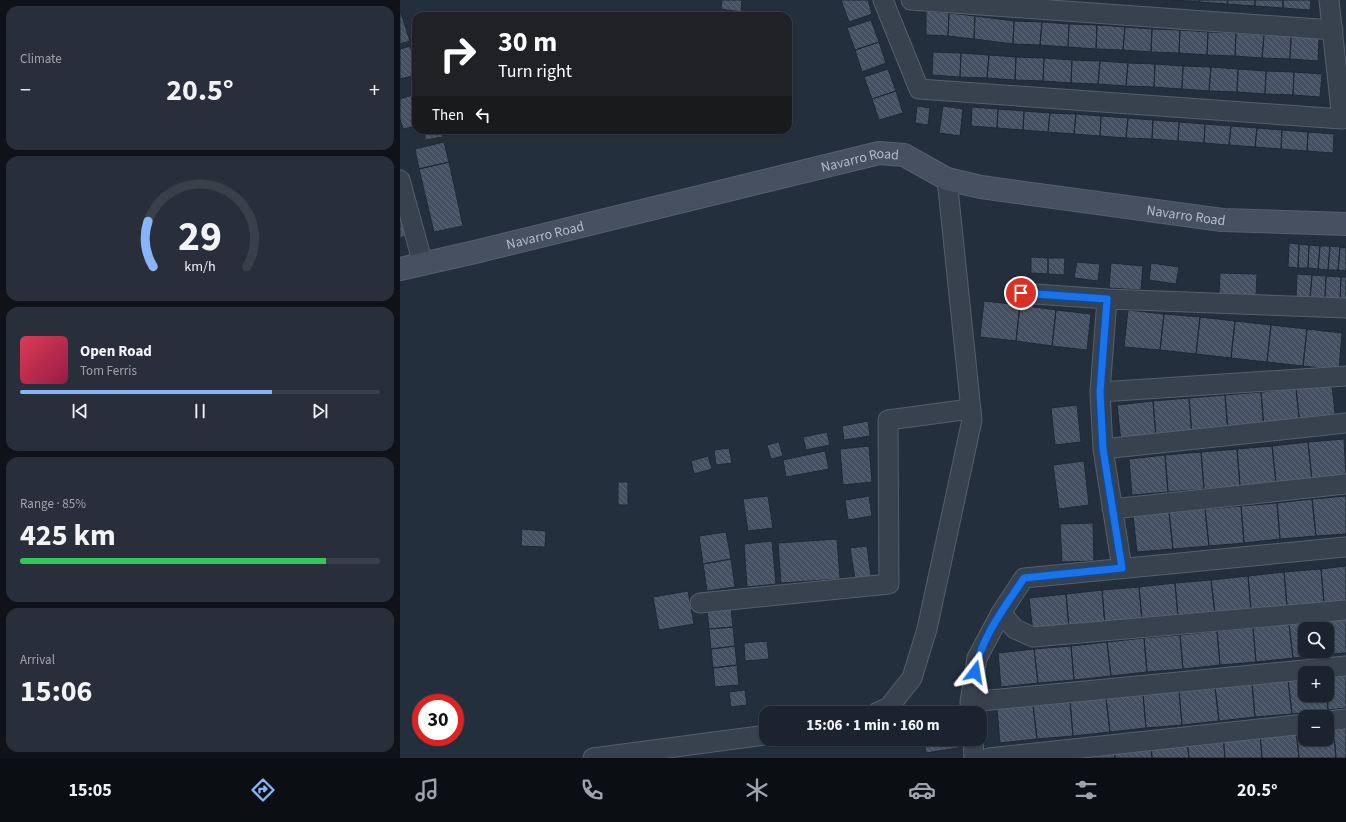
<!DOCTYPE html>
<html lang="en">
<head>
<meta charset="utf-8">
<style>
	body { margin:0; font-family:"Source Sans 3",sans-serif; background:#282f3a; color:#f1f3f6; height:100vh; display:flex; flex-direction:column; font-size:15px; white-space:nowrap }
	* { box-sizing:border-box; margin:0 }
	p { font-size:13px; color:#a0a4aa }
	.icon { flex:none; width:22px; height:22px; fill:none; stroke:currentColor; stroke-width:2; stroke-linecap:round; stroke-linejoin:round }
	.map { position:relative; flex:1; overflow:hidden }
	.sheet { display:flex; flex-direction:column; gap:6px; padding:6px; background:#0f1319; width:400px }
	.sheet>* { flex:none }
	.guide { position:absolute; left:12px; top:12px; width:380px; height:122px; border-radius:12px; box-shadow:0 1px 3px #0004,0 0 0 1px #39404a; background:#202124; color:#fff; overflow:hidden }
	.fabs { position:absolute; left:898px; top:622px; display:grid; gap:8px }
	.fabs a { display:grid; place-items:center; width:36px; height:36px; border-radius:8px; background:#1b232e; box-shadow:0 1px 3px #0004,0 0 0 1px #39404a; font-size:20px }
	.speed { position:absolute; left:12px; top:694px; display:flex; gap:8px; font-size:20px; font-weight:700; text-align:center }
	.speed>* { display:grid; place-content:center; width:52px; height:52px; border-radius:50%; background:#1b232e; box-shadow:0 1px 3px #0004,0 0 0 1px #39404a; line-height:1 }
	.speed .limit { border:6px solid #d22; background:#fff; color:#111 }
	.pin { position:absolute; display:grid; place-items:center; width:34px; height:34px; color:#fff; margin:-17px; border:2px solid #fff; border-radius:50%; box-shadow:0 1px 4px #0007 }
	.me { position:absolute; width:44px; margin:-22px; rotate:14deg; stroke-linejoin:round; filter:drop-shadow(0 0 3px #0008) }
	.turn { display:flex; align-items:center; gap:14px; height:84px; padding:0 20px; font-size:18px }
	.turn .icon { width:52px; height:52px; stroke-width:2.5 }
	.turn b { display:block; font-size:28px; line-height:34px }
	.then { display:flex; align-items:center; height:38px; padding:0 20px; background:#0003; gap:8px; font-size:15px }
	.big { font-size:30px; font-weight:700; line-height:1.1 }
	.sheet .card { flex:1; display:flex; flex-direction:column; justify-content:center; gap:6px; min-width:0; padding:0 14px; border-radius:12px; background:#282f3a }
	.sheet .dial { align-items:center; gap:0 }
	.dial svg { height:104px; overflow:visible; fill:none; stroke:#39404a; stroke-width:7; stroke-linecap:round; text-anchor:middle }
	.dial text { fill:#f1f3f6; stroke:none }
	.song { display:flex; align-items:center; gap:12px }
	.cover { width:48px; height:48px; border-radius:6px; background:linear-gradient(135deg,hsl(350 70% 55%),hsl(340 70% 35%)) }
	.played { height:4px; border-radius:2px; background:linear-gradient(90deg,#8ab4f8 70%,#39404a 70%) }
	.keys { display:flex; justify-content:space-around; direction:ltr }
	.heat { display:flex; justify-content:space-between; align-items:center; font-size:22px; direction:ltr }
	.charge { height:6px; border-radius:3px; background:linear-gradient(90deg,#34c759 85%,#39404a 0) }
	.trip { position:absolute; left:359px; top:706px; width:228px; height:40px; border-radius:12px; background:#1b232e; box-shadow:0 1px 3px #0004,0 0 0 1px #39404a; font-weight:700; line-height:40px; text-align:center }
	.menu { display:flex; height:64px; justify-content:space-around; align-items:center; background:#0b0e12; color:#a0a4aa }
	.menu .icon { width:28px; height:28px }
	.menu .current { color:#8ab4f8 }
	.menu b { font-size:18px; color:#f1f3f6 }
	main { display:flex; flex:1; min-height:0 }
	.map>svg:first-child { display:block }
</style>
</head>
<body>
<main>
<section class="sheet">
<div class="card"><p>Climate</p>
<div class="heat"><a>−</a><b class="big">20.5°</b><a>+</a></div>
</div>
<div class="card dial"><svg viewBox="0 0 100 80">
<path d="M14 69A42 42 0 1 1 86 69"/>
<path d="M14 69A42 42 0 0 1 10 34" stroke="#8ab4f8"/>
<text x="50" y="56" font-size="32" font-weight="700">29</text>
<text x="50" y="72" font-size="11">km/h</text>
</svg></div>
<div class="card">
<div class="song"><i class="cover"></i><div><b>Open Road</b><p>Tom Ferris</p></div></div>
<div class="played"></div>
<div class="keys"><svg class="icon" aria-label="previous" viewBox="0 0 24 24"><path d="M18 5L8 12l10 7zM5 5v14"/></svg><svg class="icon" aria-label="pause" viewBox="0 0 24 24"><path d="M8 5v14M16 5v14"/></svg><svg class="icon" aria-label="next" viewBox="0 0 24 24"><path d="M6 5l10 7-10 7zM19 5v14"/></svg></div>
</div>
<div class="card"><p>Range · 85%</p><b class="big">425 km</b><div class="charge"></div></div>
<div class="card"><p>Arrival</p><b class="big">15:06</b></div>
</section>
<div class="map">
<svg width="946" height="758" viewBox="0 0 946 758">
	<defs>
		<pattern id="building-back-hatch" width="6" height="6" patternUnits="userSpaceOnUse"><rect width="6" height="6" fill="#455162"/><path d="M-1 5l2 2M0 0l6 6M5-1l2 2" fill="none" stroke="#5d6877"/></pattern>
	</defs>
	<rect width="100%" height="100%" fill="#242f3e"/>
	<path fill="url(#building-back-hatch)" stroke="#1f2835" d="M322,0H342L341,12L321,9Z
		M441,0H468L472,14L449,22Z
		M772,0H800L799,2Z
		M800,0H828L827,4L799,2Z
		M828,0H855V6L827,4Z
		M855,0H883V8L855,6Z
		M883,0H911L910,10L883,8Z
		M0,10L10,41L0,44Z
		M526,11L549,13L548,36L526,35Z
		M549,13L575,16L574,39L548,36Z
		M575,16L614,21L613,44L574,39Z
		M471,20L479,42L455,50L447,28Z
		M614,21L642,22L640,45L613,44Z
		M642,22L669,24L668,47L640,45Z
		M669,24L697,25L696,49L668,47Z
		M697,25L725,27L723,50L696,49Z
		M725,27L752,29L751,52L723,50Z
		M752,29L780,30L779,53L751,52Z
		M780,30L808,32L807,55L779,53Z
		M808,32L836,33L835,56L807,55Z
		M836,33L864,35L862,58L835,56Z
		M864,35L891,36L890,59L862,58Z
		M891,36L919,38L918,61L890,59Z
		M479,42L486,63L462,72L455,50Z
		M10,46L16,65V75L0,79V49Z
		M533,52L561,53L560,77L532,75Z
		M561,53L589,55L587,78L560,77Z
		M589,55L616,57L615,80L587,78Z
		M616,57L644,58L643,81L615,80Z
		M644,58L672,60L671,83L643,81Z
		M672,60L700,61L698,84L671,83Z
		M700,61L728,63L726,86L698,84Z
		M728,63L755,64L754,87L726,86Z
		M755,64L783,66L782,89L754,87Z
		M783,66L811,67L809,91L782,89Z
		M811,67L838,69L837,92L809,91Z
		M488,69L496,91L472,99L464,77Z
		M838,69L866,71L865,94L837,92Z
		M866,71L894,72L893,95L865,94Z
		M894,72L922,74L920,97L893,95Z
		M496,91L503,113L479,120L472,99Z
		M16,94V126L3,129L0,119V99Z
		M517,106L530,108L528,125L515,123Z
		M543,106L563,109L560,136L539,133Z
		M572,107L598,109L597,128L571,126Z
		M598,109L624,111L623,130L597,128Z
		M624,111L650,113L648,132L623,130Z
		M650,113L676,114L674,134L648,132Z
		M676,114L701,116L700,136L674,134Z
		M701,116L728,118L726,138L700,136Z
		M728,118L753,120L752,139L726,138Z
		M753,120L779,122L778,141L752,139Z
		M779,122L805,124L804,143L778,141Z
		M805,124L831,126L829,145L804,143Z
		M831,126L857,128L855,147L829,145Z
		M857,128L882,130L881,149L855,147Z
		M24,130H42L43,137L25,140Z
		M882,130L908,132L907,151L881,149Z
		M908,132L934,134L933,153L907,151Z
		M44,142L49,162L19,169L15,149Z
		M49,162L63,226L34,232L19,169Z
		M0,198L12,233L0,238Z
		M889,243L899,244L898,268L888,267Z
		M899,244L909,245L908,268H898Z
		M909,245L920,246L918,269L908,268Z
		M920,246H930L928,270L918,269Z
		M930,246L940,247L938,270H928Z
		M940,247L946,248V271L938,270Z
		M631,257L648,258V274L631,273Z
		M648,258H665L664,275L648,274Z
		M677,262L700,264L698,281L674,278Z
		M711,263L743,266L741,290L709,288Z
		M751,263L779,267L776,284L749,280Z
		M820,273L857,274L856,296L819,294Z
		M897,274L912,275L910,298L896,297Z
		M912,275L926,276L925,299L910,298Z
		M926,276L941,277L940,300L925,299Z
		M941,277H946V300H940Z
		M584,301L620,305L616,341L580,337Z
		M620,305L656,310L652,346L616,341Z
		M656,310L691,314L687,350L652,346Z
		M728,310L764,314L760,350L724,347Z
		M764,314L800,317L796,354L760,350Z
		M800,317L835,321L831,358L796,354Z
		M835,321L871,325L867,362L831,358Z
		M871,325L907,329L903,366L867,362Z
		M907,329L942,333L939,370L903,366Z
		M932,386L936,422L900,426L896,388Z
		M896,388L900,426L864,429L861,392Z
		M861,392L864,429L828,432L825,395Z
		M825,395L828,432L792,435L789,398Z
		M789,398L792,435L756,438L753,401Z
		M753,401L756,438L721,442L717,405Z
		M677,405L681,442L655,445L651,408Z
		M468,421L470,436L444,440L442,426Z
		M427,432L430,445L406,450L403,437Z
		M944,439L946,476L912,480L908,442Z
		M379,442L383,456L371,459L367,445Z
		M908,442L912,480L876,483L872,446Z
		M469,446L472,482L443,485L440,449Z
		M872,446L876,483L840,486L837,449Z
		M329,448L332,463L316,465L314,450Z
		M837,449L840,486L804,489L801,452Z
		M425,451L429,469L386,477L383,460Z
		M801,452L804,489L768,492L765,455Z
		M765,455L768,492L732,495L729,459Z
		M308,456L312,469L294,474L291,461Z
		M684,461L689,505L659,509L653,465Z
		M218,482H228V505H218Z
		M368,496L373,528L348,531L343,499Z
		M469,496L472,516L448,520L445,500Z
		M946,496V534L916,536L912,499Z
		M912,499L916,536L880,539L877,503Z
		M877,503L880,539L844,543L841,506Z
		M841,506L844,543L809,546L805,509Z
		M805,509L809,546L773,549L769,512Z
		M769,512L773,549L737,552L733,515Z
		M693,523L694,561L662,562L660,524Z
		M122,529L146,531L145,547L121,546Z
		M326,532L331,559L303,564L299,536Z
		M437,539L440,579L381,583L378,543Z
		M372,541L376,584L347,587L344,544Z
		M467,546L471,577L455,579L450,548Z
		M331,559L335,587L307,591L303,564Z
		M946,566V601L924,603L921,569Z
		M921,569L924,603L887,606L884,572Z
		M884,572L887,606L851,610L848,576Z
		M848,576L851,610L815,614L811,580Z
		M811,580L815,614L778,617L775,583Z
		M775,583L778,617L742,621L739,587Z
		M739,587L742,621L705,625L702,590Z
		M702,590L705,625L669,628L666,594Z
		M288,591L294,624L259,630L253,597Z
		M666,594L669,628L633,632L629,598Z
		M331,608L333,627L309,629L307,610Z
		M946,619V653L929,654L926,621Z
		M926,621V629H905V651H927V634L929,654L893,658L889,624Z
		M889,624L893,658L856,662L853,628Z
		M333,627L335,646L311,649L309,629Z
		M853,628L856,662L820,665L817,631Z
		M817,631L820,665L783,669L780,635Z
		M780,635L783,669L747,672L744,638Z
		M744,638L747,672L711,676L707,642Z
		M367,641L369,659L345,661L344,643Z
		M707,642L711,676L674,680L671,646Z
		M335,646L337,665L313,668L311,649Z
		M671,646L674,680L638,683L634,649Z
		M634,649L638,683L601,687L598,653Z
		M337,665L339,685L315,687L313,668Z
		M946,674V708L928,710L927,676Z
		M905,678V695H926L928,710L892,714L888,680Z
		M888,680L892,714L855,717L852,683Z
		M852,683L855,717L819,721L815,687Z
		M815,687L819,721L782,725L779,691Z
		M345,690L347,705L331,707L329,692Z
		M779,691L782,725L746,728L743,694Z
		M743,694L746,728L710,732L706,698Z
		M706,698L710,732L673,736L670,701Z
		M670,701L673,736L637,739L633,705Z
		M633,705L637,739L600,743L597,709Z
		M946,724V758H936L933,725Z
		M933,725L936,758H899L896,729L905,728V739H927V726Z
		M896,729L899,758H862L860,733Z
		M860,733L862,758H825L823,736Z
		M823,736L825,758H789L787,740Z
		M524,739H562L564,747L526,753Z
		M787,740L789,758H752L751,743Z
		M751,743L752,758H715L714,747Z
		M714,747L715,758H678V751Z"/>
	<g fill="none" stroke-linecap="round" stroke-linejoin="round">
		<g stroke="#565f6c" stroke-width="21">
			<path id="street" d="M483,0L519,89L942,119L929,0
				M511,0L933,30
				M0,180L23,264
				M621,293L707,299L946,308
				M707,299L700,392L703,449L722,568
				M700,392L946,376
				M703,449L946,423
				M712,509L946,484
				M300,603L489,584L488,420L570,409
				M601,613L615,629L633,637L946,610
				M570,702L946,666
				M476,713L489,707L512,678L527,629L572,420L547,179
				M571,713L570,702L577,658L601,613L624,578L946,547
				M927,721L946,719
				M573,739L574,758
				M193,758L366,735
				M589,758L905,724"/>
		</g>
		<g stroke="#565f6c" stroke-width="24">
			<g id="secondary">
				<path id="s1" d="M0,269L75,252L479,153L504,155L547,179L581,187L822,220L946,224"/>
			</g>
		</g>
		<use href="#street" stroke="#38414e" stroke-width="19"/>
		<use href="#secondary" stroke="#465061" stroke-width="22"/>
	</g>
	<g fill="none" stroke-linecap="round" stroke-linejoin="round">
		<g stroke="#114b97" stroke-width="10">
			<path id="route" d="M575,672C580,639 605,607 624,578L722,568L703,449L700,392L707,299L621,293"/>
		</g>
		<use href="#route" stroke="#1a73e8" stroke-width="7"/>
	</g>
	<g text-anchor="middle" stroke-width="4" stroke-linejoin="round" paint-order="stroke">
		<g font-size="14" fill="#b4bcc9" stroke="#1d2633">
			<text dy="5" stroke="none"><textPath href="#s1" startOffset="473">Navarro Road</textPath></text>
			<text dy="5" stroke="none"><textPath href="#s1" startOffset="809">Navarro Road</textPath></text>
			<text dy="5" stroke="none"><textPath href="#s1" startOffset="149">Navarro Road</textPath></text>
		</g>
	</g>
</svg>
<div class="fabs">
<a><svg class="icon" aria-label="search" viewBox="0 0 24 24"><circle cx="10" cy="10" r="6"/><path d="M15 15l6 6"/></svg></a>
<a>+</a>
<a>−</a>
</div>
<div class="speed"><div class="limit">30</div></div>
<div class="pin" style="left:621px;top:293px;background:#d93025"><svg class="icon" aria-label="arrive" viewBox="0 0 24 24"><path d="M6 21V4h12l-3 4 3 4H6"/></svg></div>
<svg class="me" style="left:575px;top:672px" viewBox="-20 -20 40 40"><path d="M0-17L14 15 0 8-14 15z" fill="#1a73e8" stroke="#fff" stroke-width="4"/></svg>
<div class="trip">15:06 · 1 min · 160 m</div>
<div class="guide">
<div class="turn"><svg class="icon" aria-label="right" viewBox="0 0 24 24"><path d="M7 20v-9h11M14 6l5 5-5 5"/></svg><div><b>30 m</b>Turn right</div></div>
<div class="then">Then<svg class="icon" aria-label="left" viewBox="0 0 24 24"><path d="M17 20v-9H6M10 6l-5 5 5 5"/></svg></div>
</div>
</div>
</main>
<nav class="menu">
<b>15:05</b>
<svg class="icon current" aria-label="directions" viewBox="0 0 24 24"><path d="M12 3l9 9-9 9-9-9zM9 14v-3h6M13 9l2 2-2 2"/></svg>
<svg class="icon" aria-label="music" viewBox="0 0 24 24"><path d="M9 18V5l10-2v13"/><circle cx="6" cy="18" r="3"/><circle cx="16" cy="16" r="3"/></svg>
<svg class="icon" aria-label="phone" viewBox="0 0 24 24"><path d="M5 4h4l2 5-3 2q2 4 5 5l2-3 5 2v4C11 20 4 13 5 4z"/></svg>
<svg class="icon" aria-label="climate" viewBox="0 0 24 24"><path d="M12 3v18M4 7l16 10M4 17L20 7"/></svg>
<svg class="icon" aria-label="car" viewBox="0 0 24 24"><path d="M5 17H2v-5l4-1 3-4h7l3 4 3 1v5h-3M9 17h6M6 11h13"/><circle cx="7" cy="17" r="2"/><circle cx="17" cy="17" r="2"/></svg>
<svg class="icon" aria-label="filters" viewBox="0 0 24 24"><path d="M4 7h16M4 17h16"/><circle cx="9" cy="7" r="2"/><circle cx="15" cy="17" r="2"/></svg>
<b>20.5°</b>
</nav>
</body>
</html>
